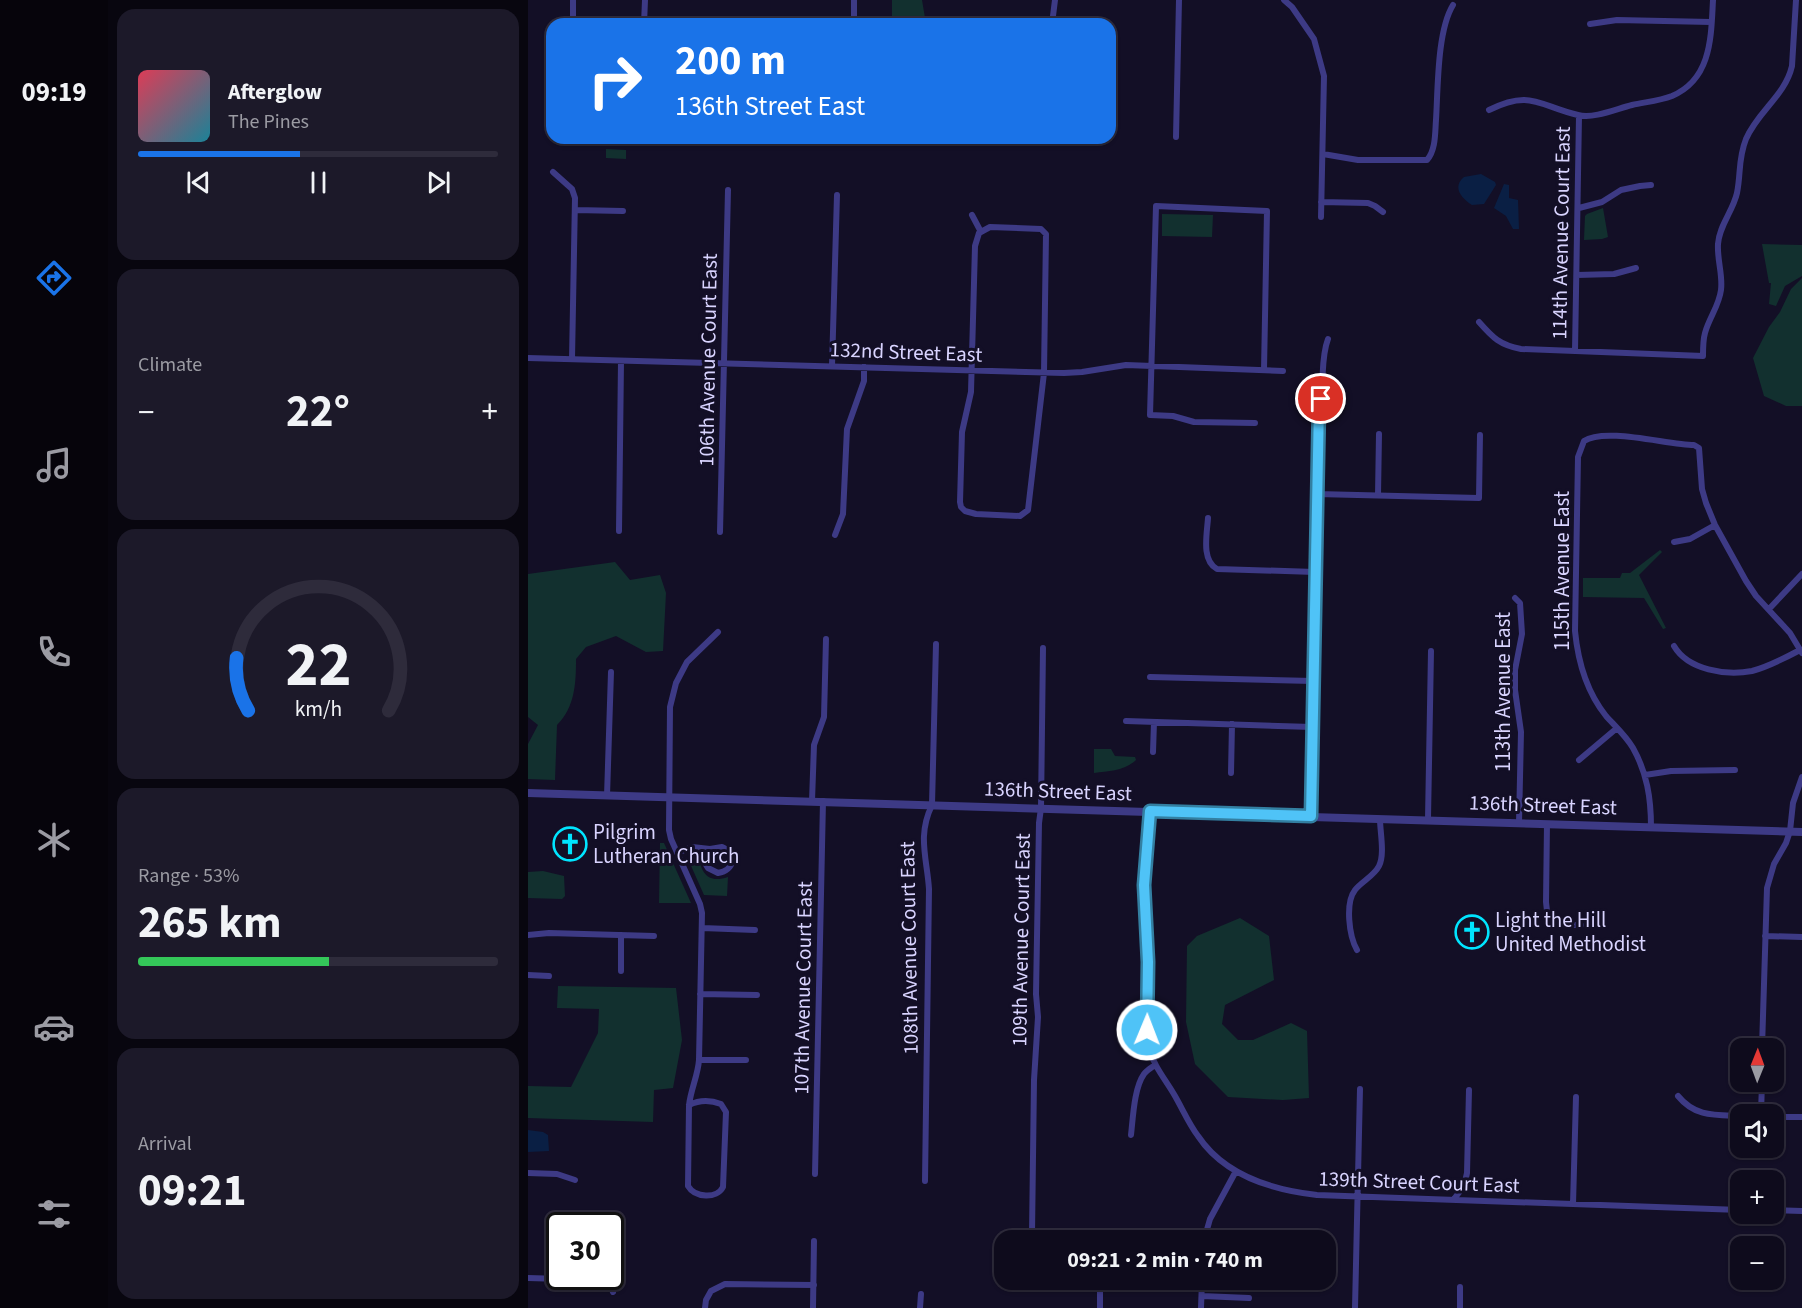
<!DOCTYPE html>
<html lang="en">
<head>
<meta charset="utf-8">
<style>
	body { margin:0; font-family:"Source Sans 3",sans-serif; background:#1c1929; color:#f1f3f6; height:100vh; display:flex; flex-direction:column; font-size:22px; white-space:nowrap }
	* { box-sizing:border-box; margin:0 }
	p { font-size:20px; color:#9b9ba3 }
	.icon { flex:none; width:33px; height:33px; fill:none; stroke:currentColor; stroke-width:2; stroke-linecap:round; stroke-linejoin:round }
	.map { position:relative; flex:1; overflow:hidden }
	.sheet { display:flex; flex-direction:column; gap:9px; padding:9px; background:#08060f; width:420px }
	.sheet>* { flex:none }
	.banner { position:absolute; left:18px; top:18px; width:570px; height:126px; border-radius:18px; box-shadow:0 2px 4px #0004,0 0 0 2px #2e2b3b; background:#1a73e8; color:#fff; overflow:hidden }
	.needle { width:39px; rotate:1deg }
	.fabs { position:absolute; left:1202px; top:1038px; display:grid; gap:12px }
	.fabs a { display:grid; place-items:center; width:54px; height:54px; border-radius:12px; background:#0e0b1c; box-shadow:0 2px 4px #0004,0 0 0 2px #2e2b3b; font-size:30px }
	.speed { position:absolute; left:18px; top:1212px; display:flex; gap:12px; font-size:30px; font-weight:700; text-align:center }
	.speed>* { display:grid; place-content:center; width:78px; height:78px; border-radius:50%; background:#0e0b1c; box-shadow:0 2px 4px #0004,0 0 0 2px #2e2b3b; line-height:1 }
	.speed .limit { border:3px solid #111; border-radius:9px; background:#fff; color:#111 }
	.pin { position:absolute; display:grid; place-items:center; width:51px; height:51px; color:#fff; margin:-26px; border:3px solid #fff; border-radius:50%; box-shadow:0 2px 6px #0007 }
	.me { position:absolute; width:66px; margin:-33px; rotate:1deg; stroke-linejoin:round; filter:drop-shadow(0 0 4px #0008) }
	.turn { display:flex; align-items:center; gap:21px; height:126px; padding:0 30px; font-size:27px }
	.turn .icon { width:78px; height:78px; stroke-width:2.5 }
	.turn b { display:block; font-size:42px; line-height:51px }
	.big { font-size:45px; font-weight:700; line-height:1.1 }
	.sheet .widget { flex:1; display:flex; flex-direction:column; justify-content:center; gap:9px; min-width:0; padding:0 21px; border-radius:18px; background:#1c1929 }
	.sheet .dial { align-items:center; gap:0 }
	.dial svg { height:156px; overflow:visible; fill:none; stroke:#2e2b3b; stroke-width:7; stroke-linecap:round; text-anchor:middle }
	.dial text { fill:#f1f3f6; stroke:none }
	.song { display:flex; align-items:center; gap:18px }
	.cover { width:72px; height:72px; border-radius:9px; background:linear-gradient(135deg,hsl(350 70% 55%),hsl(190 70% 35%)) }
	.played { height:6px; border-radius:3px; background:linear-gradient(90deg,#1a73e8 45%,#2e2b3b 45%) }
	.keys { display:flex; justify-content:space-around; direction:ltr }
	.heat { display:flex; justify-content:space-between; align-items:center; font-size:33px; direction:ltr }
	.charge { height:9px; border-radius:4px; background:linear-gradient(90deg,#34c759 53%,#2e2b3b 0) }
	.trip { position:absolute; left:466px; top:1230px; width:342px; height:60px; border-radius:18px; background:#0e0b1c; box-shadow:0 2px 4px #0004,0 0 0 2px #2e2b3b; font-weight:700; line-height:60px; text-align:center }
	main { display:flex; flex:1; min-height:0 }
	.dock { display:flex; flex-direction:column; width:108px; justify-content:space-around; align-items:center; background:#06040b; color:#9b9ba3 }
	.dock .icon { width:42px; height:42px }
	.dock .on { color:#1a73e8 }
	.dock b { font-size:27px; color:#f1f3f6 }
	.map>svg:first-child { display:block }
</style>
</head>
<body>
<main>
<nav class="dock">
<b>09:19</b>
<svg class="icon on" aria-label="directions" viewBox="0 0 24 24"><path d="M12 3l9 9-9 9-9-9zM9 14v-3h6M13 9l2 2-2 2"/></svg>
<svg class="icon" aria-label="music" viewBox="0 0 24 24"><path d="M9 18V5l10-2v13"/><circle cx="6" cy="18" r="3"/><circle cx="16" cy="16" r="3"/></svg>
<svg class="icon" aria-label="phone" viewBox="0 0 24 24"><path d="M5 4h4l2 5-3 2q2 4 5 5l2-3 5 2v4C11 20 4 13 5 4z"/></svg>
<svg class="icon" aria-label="climate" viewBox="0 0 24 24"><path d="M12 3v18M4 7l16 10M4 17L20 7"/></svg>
<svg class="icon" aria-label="car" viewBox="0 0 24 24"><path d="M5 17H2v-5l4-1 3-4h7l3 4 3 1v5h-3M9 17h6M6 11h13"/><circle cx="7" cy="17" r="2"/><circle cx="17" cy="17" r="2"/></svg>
<svg class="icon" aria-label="filters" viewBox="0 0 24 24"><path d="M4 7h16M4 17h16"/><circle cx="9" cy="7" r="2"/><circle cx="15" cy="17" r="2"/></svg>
</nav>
<section class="sheet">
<div class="widget">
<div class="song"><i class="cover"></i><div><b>Afterglow</b><p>The Pines</p></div></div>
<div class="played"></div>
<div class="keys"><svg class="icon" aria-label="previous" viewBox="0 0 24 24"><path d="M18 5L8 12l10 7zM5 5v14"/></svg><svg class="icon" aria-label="pause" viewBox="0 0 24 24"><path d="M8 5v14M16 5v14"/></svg><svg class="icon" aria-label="next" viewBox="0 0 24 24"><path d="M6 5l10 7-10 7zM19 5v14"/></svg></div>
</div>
<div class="widget"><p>Climate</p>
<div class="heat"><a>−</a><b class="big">22°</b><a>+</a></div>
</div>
<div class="widget dial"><svg viewBox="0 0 100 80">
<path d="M14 69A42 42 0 1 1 86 69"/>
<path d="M14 69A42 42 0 0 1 8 42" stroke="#1a73e8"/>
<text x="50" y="56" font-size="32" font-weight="700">22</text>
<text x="50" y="72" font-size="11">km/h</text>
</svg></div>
<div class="widget"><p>Range · 53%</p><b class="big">265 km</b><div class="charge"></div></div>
<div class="widget"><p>Arrival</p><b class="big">09:21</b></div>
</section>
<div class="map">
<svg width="1274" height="1308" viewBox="0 0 1274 1308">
	<rect width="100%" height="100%" fill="#130f26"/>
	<path fill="#12302f" d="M364,0H394L398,24H364Z
		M78,149L98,150V159L78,158Z
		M1075,208L1080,237L1074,239L1056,240L1057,216L1059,214Z
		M634,214L685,215L684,237L634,236Z
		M1234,244L1274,245V276L1257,286L1248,306L1241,304L1243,283H1241Z
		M1274,278V406H1258L1236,396L1225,358L1241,327L1252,312L1263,289Z
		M1132,550L1134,552L1111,575L1138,628L1135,629L1116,598L1055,597V578H1092L1094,573H1102Z
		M87,562L102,580L132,575L138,593L135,651L118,652L88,636L58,647L48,659C48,683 47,707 29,725L27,780L0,779V744L10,725L0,717V574Z
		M566,749H583L587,756L607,757L608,760C596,771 581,771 566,773Z
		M132,843H136L163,903H131Z
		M165,852L170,854C173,872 179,884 200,877L199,896L176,895L160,859L162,855Z
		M15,871L36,876L37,896L34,899L0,898V872Z
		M712,918L741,936L746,980L697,1005L694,1024L710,1040H725L763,1023L779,1031L781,1098L755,1100L700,1097L667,1064L658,1022L659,946L669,936Z
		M30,986L148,988L154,1040L145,1088L126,1090L125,1122L0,1118V1086L43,1087L70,1033L71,1009L29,1008Z"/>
	<path fill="#0a1f44" d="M953,174L967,182L968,185L956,204L944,205C933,198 924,187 936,177Z
		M976,184L981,185V198L990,200L991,229H985L978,216L966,208Z
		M0,1130L15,1132L20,1135L21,1151L0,1152Z"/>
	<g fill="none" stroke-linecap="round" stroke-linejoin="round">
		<path stroke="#3d3a85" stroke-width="6" d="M326,0V24
			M756,0L764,7L786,39L796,76L793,217
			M45,19V0
			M116,24L117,0
			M524,24L527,0
			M1062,24L1089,20L1183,22
			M961,110C1003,89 1011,106 1050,115C1066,119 1088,109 1104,105C1117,102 1131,101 1144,96C1184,79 1183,36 1185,0
			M648,137L651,0
			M504,138L508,143L519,142L522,138
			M795,154L830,160H899C908,150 907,132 908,120C910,89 909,31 925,5
			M25,172L44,189L47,198L44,359
			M793,202L840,203L847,206L855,212
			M1051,208L1074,202L1093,190L1112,186L1123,185
			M47,210L95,211
			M444,215L453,232
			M462,227L513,229L518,234L516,373L500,510L492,516L448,514L437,511L433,507L432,502L434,432L443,392L447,246L451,233Z
			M1049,275L1086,274L1108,268
			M951,322C965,338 972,345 993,349L1175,356C1175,348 1175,340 1177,333C1181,318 1191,306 1193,290C1195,275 1189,260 1190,244C1191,226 1205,211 1209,193C1213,173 1210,159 1218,139C1230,111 1257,96 1264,66L1268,0
			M1047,351L1051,116
			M0,358L536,373L554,372L598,365L755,371
			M304,366L309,195
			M783,382L791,404
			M727,423L666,422L645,416L622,415L628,206L739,211L736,370
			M789,494L951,498L952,435
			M850,495L851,434
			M680,518C679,534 673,560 689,569L787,572
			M91,531L93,361
			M192,532L200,190
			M307,535L315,514L319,429L336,381V367
			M1146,542L1162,539L1187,525
			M987,598L992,603L994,634L987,670V690L993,732L991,823
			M1241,609L1274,574
			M1146,646C1160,670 1198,676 1224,671C1240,667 1257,658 1272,650
			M622,677L785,681
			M598,721L784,727
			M625,752L626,722
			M1051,760L1089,728
			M703,773L704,724
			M1117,775L1143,771L1207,770
			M79,796L83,672
			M284,801L286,745L296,717L298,639
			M622,811C618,844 616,878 616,912C617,931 619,951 620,971C620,996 615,1024 621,1048C626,1067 638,1080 647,1096C655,1110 661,1124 670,1136C696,1175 744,1190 789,1195L1212,1210
			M783,816L791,404C797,383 792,360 800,339
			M900,819L903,651
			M1019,824L1018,902L1020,920L1028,925H1053
			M1123,827C1123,798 1119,773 1105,748C1098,736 1087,726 1078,716C1058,691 1050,662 1047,631L1050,457L1056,441C1077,427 1140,445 1166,445L1171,448L1174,489L1178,503L1187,525L1218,581L1228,596L1262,633L1274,653
			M149,853L164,847L182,849C176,854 175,861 180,868L190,873C207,870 209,854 194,847L182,849
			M174,928L227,930
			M0,935L21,933L126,936
			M93,935V971
			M1237,936L1274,937
			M829,950C821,936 817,903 827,890C833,882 846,876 851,866C857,854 852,832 852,819
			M0,975L21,976
			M172,994L229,995
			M1234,1048L1239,888L1246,864L1258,843L1262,831L1265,803L1274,777
			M171,1060H218
			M1150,1096C1167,1117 1187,1115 1212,1116
			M161,1105C171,1100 183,1100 193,1104L198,1112L195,1187C189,1199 167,1198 160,1186L161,1105C163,1089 170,1075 171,1060L174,913L172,904L143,839L141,830L142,707L148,683L159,662L190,632
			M1233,1114L1234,1082
			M1245,1117H1274
			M603,1135C605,1118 606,1088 616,1074C619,1070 623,1068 627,1065
			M0,1173L29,1174L47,1180
			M287,1174L295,801
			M397,1181L401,889C399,858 389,836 404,805L408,644
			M926,1199L936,1186L939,1173L941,1090
			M1045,1204L1048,1097
			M1245,1210L1274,1211
			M504,1234L506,1080L510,1017L508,994L511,823L513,808L515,648
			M676,1240L682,1219L708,1171
			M0,1278L68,1280L81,1283L85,1292
			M674,1296L721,1298
			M177,1308L178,1300L183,1291L197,1284L286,1285
			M285,1308L286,1241
			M392,1308L393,1294
			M572,1308V1280
			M673,1308L674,1280
			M827,1308L832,1089
			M932,1308V1287"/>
		<path stroke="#3d3a85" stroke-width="8" d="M0,793L1274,832"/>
	</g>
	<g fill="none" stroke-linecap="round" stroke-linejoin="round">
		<g stroke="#337fa1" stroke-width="15">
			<path id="route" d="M619,1030L620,962L616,885L622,811L783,816L791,404L793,399"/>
		</g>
		<use href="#route" stroke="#4fc3f7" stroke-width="10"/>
	</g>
	<defs>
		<g id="church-ring" transform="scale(1.725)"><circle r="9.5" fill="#130f26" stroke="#00e5ff" stroke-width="1.5"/><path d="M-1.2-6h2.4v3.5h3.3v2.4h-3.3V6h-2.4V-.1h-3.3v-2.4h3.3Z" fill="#00e5ff"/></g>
	</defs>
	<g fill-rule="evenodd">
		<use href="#church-ring" x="42" y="844"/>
		<use href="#church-ring" x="944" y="932"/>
	</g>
	<g text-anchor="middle" stroke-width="6" stroke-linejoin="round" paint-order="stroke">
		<g font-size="21" fill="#d9d4ff" stroke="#130f26">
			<text transform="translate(1033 233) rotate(-89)" y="7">114th Avenue Court East</text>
			<text transform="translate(378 352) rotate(2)" y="7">132nd Street East</text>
			<text transform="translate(180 360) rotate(-89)" y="7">106th Avenue Court East</text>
			<text transform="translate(1034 571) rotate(-90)" y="7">115th Avenue East</text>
			<text transform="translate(975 692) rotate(-90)" y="7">113th Avenue East</text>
			<text transform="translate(530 791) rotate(2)" y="7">136th Street East</text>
			<text transform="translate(1015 805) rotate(2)" y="7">136th Street East</text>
			<text transform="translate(493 940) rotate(-89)" y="7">109th Avenue Court East</text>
			<text transform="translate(381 948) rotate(-91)" y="7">108th Avenue Court East</text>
			<text transform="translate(275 988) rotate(-89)" y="7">107th Avenue Court East</text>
			<text transform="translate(891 1182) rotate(2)" y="7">139th Street Court East</text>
		</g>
		<g font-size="21" fill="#d9d4ff" stroke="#130f26" text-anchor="start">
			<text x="65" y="839">Pilgrim<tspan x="65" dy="24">Lutheran Church</tspan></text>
			<text x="967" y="927">Light the Hill<tspan x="967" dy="24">United Methodist</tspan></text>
		</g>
	</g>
</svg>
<div class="fabs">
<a><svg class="needle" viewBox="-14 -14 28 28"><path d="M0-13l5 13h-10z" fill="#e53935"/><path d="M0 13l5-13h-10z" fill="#9b9ba3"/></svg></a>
<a><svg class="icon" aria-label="sound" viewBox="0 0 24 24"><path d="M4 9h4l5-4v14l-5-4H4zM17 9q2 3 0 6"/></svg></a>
<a>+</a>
<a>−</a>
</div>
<div class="speed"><div class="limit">30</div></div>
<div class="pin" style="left:793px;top:399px;background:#d93025"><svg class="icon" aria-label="arrive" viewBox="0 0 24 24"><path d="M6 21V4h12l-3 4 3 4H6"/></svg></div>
<svg class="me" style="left:619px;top:1030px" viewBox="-20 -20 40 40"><circle r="17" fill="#4fc3f7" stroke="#fff" stroke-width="3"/><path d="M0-11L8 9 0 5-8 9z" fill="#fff"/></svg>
<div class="trip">09:21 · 2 min · 740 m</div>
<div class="banner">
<div class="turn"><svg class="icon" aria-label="right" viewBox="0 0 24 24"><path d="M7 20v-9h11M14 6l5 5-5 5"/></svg><div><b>200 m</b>136th Street East</div></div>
</div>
</div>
</main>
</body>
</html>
